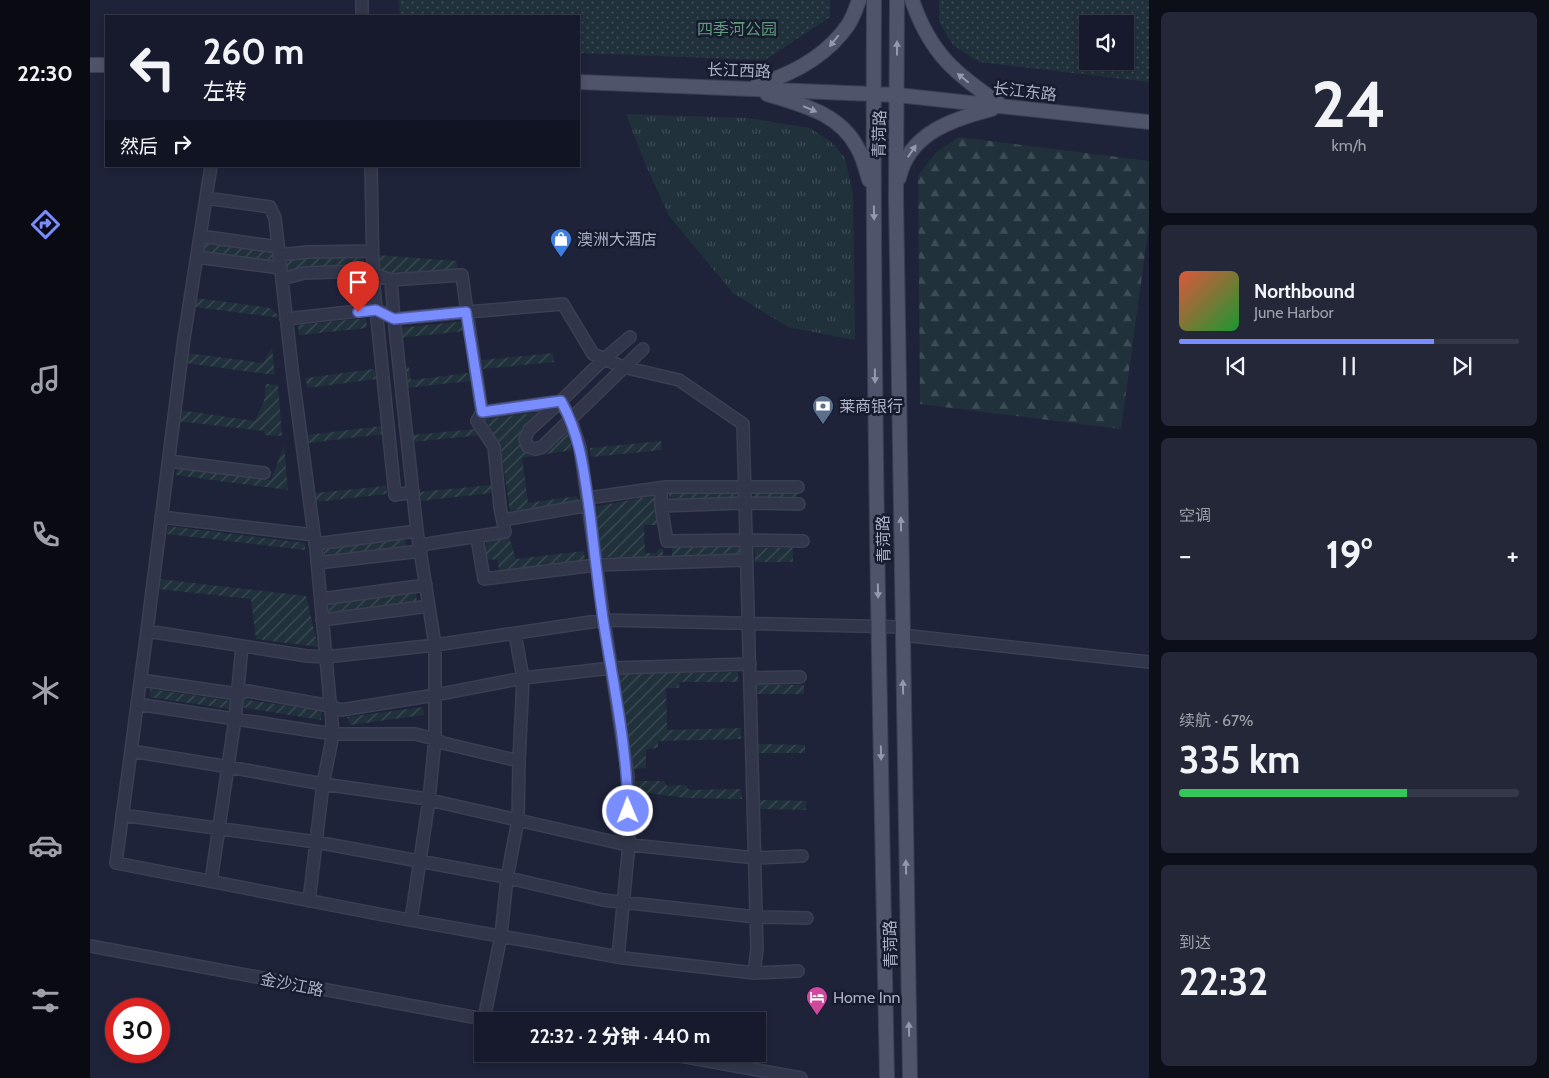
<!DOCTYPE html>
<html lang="zh">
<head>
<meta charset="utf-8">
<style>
	body { margin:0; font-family:Cabin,"Noto Sans SC",sans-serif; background:#232738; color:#f1f3f6; height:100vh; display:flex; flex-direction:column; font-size:19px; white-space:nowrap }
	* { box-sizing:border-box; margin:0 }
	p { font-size:16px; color:#9ea1a9 }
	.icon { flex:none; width:28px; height:28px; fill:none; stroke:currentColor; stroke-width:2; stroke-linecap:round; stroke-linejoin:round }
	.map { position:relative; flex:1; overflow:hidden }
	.side { display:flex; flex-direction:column; gap:12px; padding:12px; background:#0c0e18; width:400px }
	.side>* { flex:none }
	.top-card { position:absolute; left:15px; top:15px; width:475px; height:152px; border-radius:0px; box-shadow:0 2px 8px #0003,0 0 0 1px #353848; background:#161a2c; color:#f1f3f6; overflow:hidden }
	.buttons { position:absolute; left:989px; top:15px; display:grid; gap:10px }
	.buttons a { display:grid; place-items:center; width:55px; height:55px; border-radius:0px; background:#161a2c; box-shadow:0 2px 8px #0003,0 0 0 1px #353848; font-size:25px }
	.speed { position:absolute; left:15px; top:998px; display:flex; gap:10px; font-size:25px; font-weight:700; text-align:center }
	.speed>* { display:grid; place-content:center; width:65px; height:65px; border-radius:50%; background:#161a2c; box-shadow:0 2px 8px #0003,0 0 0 1px #353848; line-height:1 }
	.speed .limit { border:8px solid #d22; background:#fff; color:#111 }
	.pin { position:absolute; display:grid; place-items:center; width:42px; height:42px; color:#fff; margin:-51px -21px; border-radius:50% 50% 50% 0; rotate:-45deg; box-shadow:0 0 5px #0007 }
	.pin .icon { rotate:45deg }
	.me { position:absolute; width:55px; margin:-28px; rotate:359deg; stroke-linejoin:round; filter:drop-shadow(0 0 4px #0008) }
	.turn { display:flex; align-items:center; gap:18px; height:105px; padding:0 15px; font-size:22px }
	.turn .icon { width:65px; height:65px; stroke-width:2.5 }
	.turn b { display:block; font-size:35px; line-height:42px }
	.then { display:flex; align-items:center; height:48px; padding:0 15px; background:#0003; gap:10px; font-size:19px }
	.big { font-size:38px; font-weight:800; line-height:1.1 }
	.side .card { flex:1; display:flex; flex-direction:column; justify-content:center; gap:8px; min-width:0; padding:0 18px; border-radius:8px; background:#232738 }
	.side .dial { align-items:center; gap:0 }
	.dial b { font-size:65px; line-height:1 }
	.song { display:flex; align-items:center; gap:15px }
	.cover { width:60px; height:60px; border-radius:8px; background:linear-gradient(135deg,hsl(10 70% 55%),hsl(130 70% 35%)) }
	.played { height:5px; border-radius:2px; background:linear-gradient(90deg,#798dff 75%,#353848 75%) }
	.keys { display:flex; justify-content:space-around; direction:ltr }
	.heat { display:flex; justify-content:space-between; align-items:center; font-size:28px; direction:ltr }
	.charge { height:8px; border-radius:4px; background:linear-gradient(90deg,#34c759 67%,#353848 0) }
	.trip { position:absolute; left:384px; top:1012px; width:292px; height:50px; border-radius:0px; background:#161a2c; box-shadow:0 2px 8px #0003,0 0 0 1px #353848; font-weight:800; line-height:50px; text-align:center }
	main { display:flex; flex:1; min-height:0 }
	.dock { display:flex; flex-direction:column; width:90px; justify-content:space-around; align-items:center; background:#090a12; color:#9ea1a9 }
	.dock .icon { width:35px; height:35px }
	.dock .active { color:#798dff }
	.dock b { font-size:22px; color:#f1f3f6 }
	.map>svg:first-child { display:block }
</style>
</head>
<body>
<main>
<nav class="dock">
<b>22:30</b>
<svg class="icon active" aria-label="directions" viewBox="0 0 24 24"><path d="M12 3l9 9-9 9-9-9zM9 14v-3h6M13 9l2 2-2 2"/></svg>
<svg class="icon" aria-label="music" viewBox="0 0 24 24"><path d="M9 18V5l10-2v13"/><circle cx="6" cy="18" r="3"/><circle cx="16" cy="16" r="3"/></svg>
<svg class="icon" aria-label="phone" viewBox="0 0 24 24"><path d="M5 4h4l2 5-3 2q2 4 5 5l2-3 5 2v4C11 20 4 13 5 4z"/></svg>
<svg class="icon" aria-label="climate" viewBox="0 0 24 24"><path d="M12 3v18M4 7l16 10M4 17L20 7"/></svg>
<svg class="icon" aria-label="car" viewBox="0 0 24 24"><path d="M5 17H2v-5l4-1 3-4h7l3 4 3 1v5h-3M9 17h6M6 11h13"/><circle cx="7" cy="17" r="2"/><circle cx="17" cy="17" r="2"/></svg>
<svg class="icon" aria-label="filters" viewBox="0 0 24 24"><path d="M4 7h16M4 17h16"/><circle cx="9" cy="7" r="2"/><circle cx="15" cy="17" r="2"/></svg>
</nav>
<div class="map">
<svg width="1059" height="1078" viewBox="0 0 1059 1078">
	<defs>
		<pattern id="grass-tufts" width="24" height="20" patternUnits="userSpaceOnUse" patternTransform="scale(1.25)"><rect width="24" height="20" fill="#20313b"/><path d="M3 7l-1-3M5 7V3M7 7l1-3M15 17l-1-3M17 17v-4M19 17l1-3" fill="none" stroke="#3e4c56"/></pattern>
		<pattern id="forest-firs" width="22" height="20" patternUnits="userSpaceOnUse" patternTransform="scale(1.25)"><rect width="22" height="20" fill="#20313b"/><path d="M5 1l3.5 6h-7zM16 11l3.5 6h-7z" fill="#3e4c56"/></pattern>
		<pattern id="park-dots" width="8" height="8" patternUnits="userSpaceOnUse" patternTransform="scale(1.25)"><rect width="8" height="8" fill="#20313b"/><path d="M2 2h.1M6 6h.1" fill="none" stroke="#3e4c56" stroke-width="1.8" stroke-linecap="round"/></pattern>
		<pattern id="garden-furrows" width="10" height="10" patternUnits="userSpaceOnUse" patternTransform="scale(1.25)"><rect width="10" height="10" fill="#20313b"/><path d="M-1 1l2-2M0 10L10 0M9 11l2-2" fill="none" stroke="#3e4c56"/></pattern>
	</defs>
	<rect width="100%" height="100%" fill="#1e233a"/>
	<path fill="url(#grass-tufts)" d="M536,114L658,118L720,128L741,142L755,158L763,194L765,340L698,327L643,293L579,216L554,161Z"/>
	<path fill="url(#forest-firs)" d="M869,137L1059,161V224L1031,429L830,404L828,176L845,153Z"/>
	<path fill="url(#park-dots)" fill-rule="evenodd" d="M309,0H740V17L675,60L489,53V16H310Z
		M849,0H1059V82L889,62L863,45L849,22ZM998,24H1035V61H998Z"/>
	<path fill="url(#garden-furrows)" d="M116,242L184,252L182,264L114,254Z
		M273,254L275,268L218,269L196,272V258Z
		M287,255L366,261L369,271L307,276L287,269Z
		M106,298L180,308L191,318L105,307Z
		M276,318L277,328L209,335L208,325Z
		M376,321L377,331L309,338L308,328Z
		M182,348L185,375L96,363L97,353L173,363Z
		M463,353L464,362L393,369L392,360Z
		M313,367H319L321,380L379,373L380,381L315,388Z
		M284,369L286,379L217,388L216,378Z
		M176,384L188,385L192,436L175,435L174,431L87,421L89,410L165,421L174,401Z
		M448,412C433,427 423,433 438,454L457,453L459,448L478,429L482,450L432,458L438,503L487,496L488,501L420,511L411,448L395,419Z
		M292,426L293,434L218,443L217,435Z
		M386,429L390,435L323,442L322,435Z
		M571,441L572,450L501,457L500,448Z
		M194,446L198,490L86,475L87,468L181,480Z
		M401,485V493L330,501L329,492Z
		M296,486L297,494L226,502L225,493Z
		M650,490L651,499L579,501V492Z
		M664,491H707V500H664Z
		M566,495L568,525H554L555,553H567L568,549H573V558L512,557L504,507Z
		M78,526L215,543V550L77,534Z
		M419,537L426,559L494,551L495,561L409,572L408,560L396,559V540Z
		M315,538L316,546L234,557L233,549Z
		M654,546V555L582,556V547Z
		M665,548H703V562H665Z
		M69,579L216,596L228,647L166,639L161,599L68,589Z
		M326,593L327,603L239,614L238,604Z
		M648,672V682H589V688H576L577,730L651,728V739L568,741V748L556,749V768L543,769L528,674Z
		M665,685H714V694H665Z
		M60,689L141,701L140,709L59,697Z
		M151,699L232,711L231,720L150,707Z
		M333,707L334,715L260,725L257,717Z
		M666,744L715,745V753H666Z
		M542,781H574L577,786L596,785L599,790L651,789L652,799L596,798L544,791Z
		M667,800L716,801V810L667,809Z"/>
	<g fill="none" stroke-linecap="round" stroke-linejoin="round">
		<g stroke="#3b3f53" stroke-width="14">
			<path id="minor" d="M272,0V16
				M121,166L94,338L57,631L217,656L236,657L345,645L514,620L812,627
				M116,198L180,207L185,218L203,377L226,549L243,734L233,784L219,901
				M110,236L188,247
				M189,255L218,252L282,251
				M107,257L190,268
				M192,279L214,273L274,271L301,280L372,275L377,312L473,304L503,354L533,367L589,380L653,424L667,949L664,973
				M301,280L304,319L377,312L392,412L471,401L514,359L540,337
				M196,319L286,309L283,274L281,166
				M79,461L174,473
				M571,488V506L655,503L709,504
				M498,498L576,487H708
				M571,506L577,541L656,540L713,541
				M71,517L224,535
				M413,520L499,505
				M387,538L394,579L506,565L657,560
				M225,544L327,531
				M330,545L415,532L410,507L404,447L387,421L392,412
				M227,563L331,551
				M231,599L336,585
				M232,620L339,606
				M57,631L26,863L314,919L534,958L664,973L708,971
				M425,634L433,678L429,761
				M812,635L1059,662
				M660,678L710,677
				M51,680L148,694L158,691L240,706L251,710L345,695L433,678L522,668L660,664
				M47,704L243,734H325L345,739L353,743L429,761L428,820L417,878L411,936L394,1019
				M41,751L139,767L233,784L331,798L533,844L665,858L712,856
				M32,815L226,842L410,876L513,900L666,917L717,918
				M121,881L145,719L152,646
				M321,920L339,800L345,739V645L327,531L304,319L286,309L305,495L323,492
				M0,946L404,1021
				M528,957L539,844L538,777L514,620L490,447L480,418L471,401L439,430L435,439L438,447L446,449L452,447L553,349
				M580,1054L711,1078"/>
		</g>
		<g stroke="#3b3f53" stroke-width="16">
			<path id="major" d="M784,0C782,359 790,719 797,1078
				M807,0L806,196L820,1078
				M822,0C841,56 866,73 912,106
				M0,65H16
				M489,82L807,95L1059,122
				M667,85C703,74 736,57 758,25C763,18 766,8 769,0
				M677,94C712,105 749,113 767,147C773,157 776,169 779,180
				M809,178C819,133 863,119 902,109"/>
		</g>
		<use href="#minor" stroke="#32364a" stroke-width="11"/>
		<use href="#major" stroke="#4f546a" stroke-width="14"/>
	</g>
	<defs><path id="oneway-solid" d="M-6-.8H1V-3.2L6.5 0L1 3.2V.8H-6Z" transform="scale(1.25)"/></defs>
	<g fill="#9599b0">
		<use href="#oneway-solid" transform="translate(744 41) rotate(129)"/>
		<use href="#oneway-solid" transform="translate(807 48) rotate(-90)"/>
		<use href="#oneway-solid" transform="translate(873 78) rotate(-141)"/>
		<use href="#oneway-solid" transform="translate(720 109) rotate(23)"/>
		<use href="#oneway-solid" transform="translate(822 151) rotate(-56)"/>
		<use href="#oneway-solid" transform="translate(784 213) rotate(89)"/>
		<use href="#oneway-solid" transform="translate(785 376) rotate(89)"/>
		<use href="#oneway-solid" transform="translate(811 524) rotate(-91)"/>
		<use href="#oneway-solid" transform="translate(788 591) rotate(89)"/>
		<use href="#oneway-solid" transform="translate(813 687) rotate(-91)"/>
		<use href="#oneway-solid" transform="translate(791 753) rotate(89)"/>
		<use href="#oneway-solid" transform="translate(816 867) rotate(-91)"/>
		<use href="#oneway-solid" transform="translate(819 1029) rotate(-91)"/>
	</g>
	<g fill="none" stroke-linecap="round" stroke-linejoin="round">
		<g stroke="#4f5ca6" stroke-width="12">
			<path id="route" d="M268,312L286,310L304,319L376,312L392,412L471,401C491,437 494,473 500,514C504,549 508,584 513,619C523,683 537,746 538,811"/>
		</g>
		<use href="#route" stroke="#798dff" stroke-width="9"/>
	</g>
	<defs>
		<g id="shop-pin" transform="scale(1.125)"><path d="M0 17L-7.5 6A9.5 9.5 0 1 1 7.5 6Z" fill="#3f7fe0" stroke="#171b2e"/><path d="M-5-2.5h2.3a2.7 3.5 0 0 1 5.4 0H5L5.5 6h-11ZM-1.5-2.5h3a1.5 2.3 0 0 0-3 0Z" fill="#fff"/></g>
		<g id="bank-pin" transform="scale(1.125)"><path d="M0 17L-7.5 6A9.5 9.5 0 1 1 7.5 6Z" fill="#5c6f8a" stroke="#171b2e"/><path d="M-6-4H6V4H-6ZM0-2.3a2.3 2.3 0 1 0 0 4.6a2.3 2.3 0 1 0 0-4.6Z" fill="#fff"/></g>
		<g id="hotel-pin" transform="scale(1.125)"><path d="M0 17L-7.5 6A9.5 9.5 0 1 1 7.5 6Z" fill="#d1479c" stroke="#171b2e"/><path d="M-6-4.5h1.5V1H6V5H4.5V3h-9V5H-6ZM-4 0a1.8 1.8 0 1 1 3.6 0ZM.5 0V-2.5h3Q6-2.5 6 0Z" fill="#fff"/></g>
	</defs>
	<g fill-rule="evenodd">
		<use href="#shop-pin" x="471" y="239"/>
		<use href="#bank-pin" x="733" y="406"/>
		<use href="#hotel-pin" x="727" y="997"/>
	</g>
	<g text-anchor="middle" stroke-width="5" stroke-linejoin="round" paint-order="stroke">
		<g font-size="16" fill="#619a7c" stroke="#171b2e">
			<text x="647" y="35">四季河公园</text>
		</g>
		<g font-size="16" fill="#acb0c7" stroke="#171b2e">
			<text transform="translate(649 70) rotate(2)" y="6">长江西路</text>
			<text transform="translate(935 91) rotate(6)" y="6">长江东路</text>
			<text transform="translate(789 134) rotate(-89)" y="6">青菏路</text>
			<text transform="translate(793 539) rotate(-91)" y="6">青菏路</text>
			<text transform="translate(800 944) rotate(-91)" y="6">青菏路</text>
			<text transform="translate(202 984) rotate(11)" y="6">金沙江路</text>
		</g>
		<g font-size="16" fill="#acb0c7" stroke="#171b2e" text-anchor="start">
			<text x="487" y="245">澳洲大酒店</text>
			<text x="749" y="412">莱商银行</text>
			<text x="743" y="1003">Home Inn</text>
		</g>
	</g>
</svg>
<div class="buttons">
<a><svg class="icon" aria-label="sound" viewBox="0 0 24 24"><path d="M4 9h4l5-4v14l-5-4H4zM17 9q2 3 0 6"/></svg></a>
</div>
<div class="speed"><div class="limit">30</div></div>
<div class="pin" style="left:268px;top:312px;background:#d93025"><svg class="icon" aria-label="arrive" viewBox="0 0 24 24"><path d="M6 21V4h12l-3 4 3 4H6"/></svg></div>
<svg class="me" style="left:538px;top:811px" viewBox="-20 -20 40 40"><circle r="17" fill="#798dff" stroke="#fff" stroke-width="3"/><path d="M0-11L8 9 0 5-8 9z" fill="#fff"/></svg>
<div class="trip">22:32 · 2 分钟 · 440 m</div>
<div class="top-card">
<div class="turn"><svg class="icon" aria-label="left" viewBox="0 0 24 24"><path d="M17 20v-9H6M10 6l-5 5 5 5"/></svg><div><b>260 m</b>左转</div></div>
<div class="then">然后<svg class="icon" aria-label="right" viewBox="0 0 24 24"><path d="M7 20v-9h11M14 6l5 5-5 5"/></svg></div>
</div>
</div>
<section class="side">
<div class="card dial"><b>24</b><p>km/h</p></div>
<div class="card">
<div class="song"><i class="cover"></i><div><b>Northbound</b><p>June Harbor</p></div></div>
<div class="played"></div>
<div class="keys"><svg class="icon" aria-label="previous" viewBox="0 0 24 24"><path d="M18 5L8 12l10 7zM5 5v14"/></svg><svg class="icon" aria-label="pause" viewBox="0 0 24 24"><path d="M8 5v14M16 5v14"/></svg><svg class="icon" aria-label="next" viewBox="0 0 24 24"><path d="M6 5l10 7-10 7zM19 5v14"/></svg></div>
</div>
<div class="card"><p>空调</p>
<div class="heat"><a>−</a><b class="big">19°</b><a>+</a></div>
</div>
<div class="card"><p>续航 · 67%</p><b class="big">335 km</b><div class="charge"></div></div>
<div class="card"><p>到达</p><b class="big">22:32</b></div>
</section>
</main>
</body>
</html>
